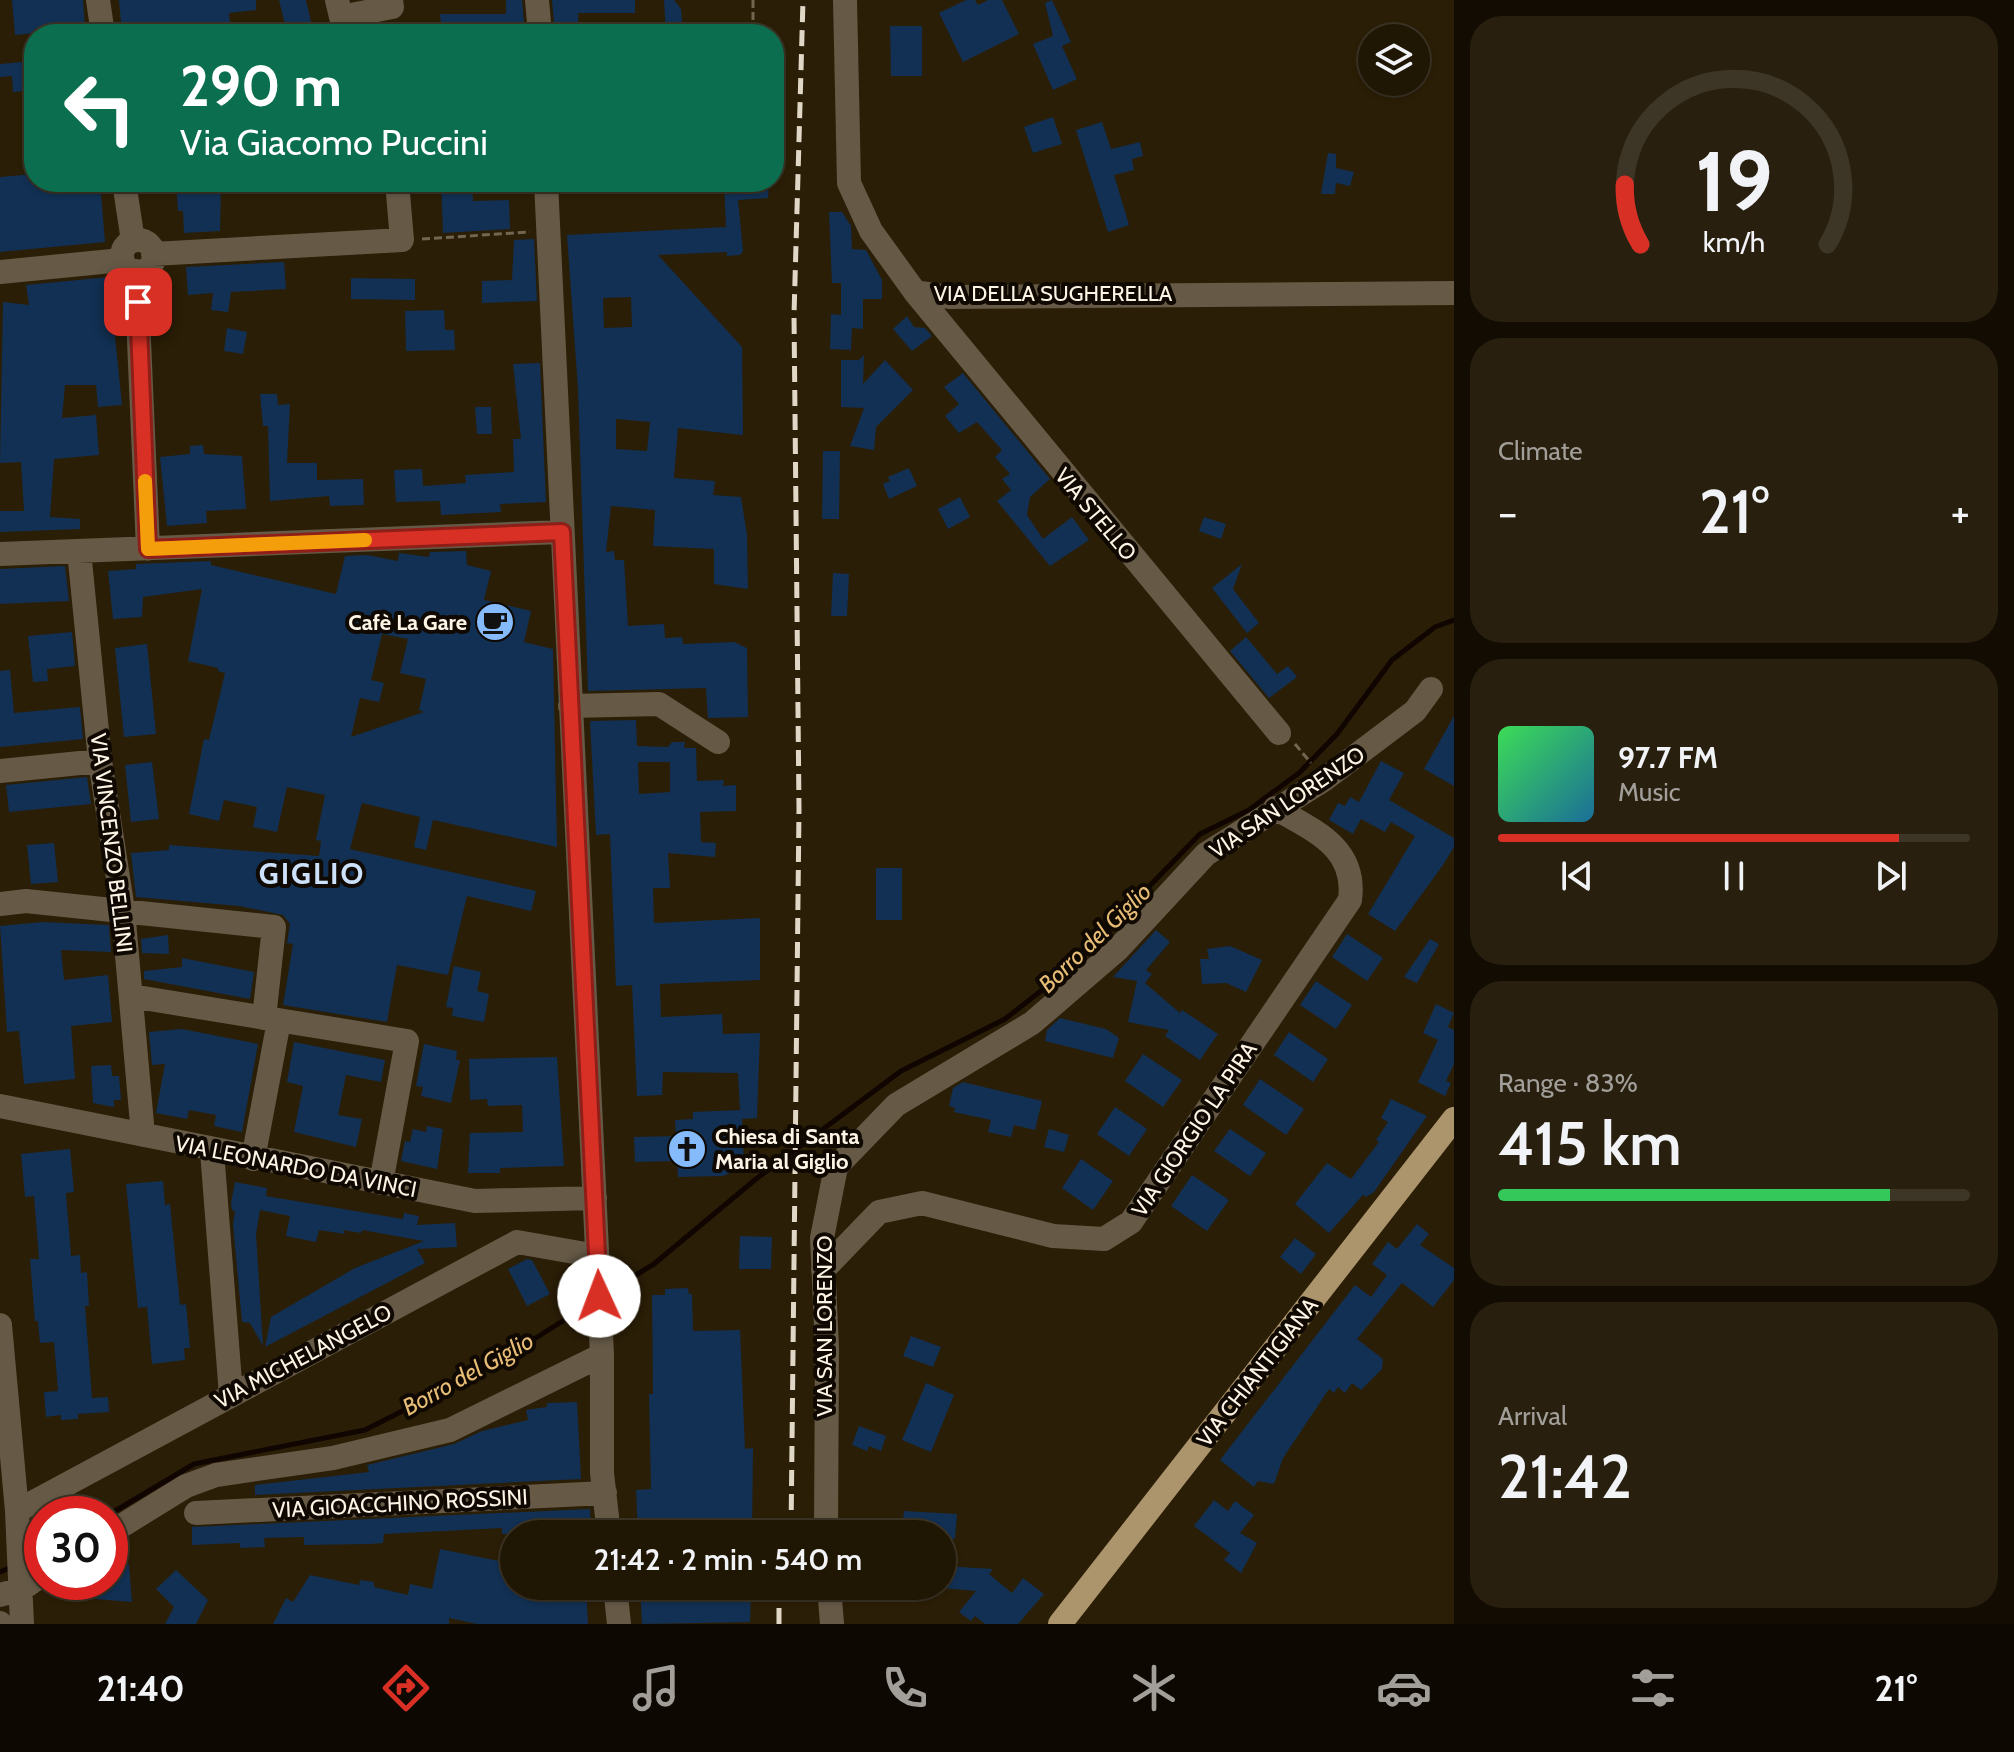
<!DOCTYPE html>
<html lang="en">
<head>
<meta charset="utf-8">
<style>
	body { margin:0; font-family:Cabin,sans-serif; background:#281f0e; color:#f1f3f6; height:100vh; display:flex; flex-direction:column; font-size:30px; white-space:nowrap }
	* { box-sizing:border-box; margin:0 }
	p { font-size:26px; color:#a29f9a }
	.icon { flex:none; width:44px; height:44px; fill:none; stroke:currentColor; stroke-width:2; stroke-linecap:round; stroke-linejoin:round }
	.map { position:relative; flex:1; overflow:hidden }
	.sheet { display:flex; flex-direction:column; gap:16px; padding:16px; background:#120c02; width:560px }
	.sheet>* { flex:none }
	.hud { position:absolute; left:24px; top:24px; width:760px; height:168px; border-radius:32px; box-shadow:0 2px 6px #0004,0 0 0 2px #3d3526; background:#0b6e4f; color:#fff; overflow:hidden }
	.tools { position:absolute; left:1358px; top:24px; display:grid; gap:16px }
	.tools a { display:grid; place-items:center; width:72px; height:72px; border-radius:50%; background:#201604; box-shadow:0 2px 6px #0004,0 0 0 2px #3d3526; font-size:40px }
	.speed { position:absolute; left:24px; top:1496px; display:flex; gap:16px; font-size:40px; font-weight:700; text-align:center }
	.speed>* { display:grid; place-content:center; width:104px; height:104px; border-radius:50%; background:#201604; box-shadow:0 2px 6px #0004,0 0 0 2px #3d3526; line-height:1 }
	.speed .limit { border:12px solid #d22; background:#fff; color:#111 }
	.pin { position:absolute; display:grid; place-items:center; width:68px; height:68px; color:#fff; margin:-34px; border-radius:16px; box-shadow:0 4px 12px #0006 }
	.me { position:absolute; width:88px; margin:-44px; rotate:358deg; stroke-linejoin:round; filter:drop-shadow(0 0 6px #0008) }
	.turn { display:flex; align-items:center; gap:28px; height:168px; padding:0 24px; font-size:36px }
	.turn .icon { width:104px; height:104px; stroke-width:2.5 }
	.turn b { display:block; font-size:56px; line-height:68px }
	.big { font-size:60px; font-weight:600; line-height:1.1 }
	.sheet .tile { flex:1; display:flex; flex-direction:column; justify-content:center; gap:12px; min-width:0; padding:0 28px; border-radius:32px; background:#281f0e }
	.sheet .dial { align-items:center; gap:0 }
	.dial svg { height:208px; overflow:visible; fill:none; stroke:#3d3526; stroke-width:7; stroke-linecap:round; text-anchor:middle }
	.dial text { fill:#f1f3f6; stroke:none }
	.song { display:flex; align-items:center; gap:24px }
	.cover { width:96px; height:96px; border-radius:12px; background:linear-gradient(135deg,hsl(130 70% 55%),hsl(200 70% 35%)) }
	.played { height:8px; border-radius:4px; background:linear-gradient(90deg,#d93025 85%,#3d3526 85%) }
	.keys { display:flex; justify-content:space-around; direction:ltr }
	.heat { display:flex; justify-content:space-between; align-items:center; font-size:44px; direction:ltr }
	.charge { height:12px; border-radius:6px; background:linear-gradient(90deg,#34c759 83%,#3d3526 0) }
	.trip { position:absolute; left:500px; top:1520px; width:456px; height:80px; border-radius:40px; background:#201604; box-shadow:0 2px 6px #0004,0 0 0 2px #3d3526; font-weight:600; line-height:80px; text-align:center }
	.menu { display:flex; height:128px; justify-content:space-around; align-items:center; background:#0d0902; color:#a29f9a }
	.menu .icon { width:56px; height:56px }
	.menu .on { color:#d93025 }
	.menu b { font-size:36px; color:#f1f3f6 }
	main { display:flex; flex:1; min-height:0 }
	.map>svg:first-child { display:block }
</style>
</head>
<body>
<main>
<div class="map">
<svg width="1454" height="1624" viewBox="0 0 1454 1624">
	<rect width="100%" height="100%" fill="#2b1e06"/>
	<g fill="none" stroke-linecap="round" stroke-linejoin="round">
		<path stroke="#100500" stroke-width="5" d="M608,1292L654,1264L756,1179L901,1071L1005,1019L1069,969L1200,834L1249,810L1299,773L1337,734L1392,660L1435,627L1454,620
			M110,1514L194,1464L365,1430L491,1366L593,1302
			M28,1560L42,1554
			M0,1572L12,1567"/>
	</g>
	<path fill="#123053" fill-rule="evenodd" d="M12,0H83L85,28L15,35Z
		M119,0H256V10L229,13L231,34H122Z
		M279,0H306L312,26L286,28Z
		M506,0H522L525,34H442L440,14H506Z
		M552,0H635V13H578L579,34H555Z
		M664,0H674L681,9L683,34H666Z
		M966,0H975L978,5L988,0H1002L1019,34L963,62L939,13Z
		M1052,0L1071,42L1062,46L1077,79L1053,90L1033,44L1053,36L1045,3Z
		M890,26H922V76H891Z
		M34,61V90L13,92L12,76L0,77V64Z
		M1053,117L1062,144L1033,153L1024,127Z
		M1102,122L1111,149L1140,142L1143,156L1132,159L1134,170L1114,175L1129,225L1108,232L1076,130Z
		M1328,153L1336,154V168L1354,172L1350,186L1336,183L1335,194H1321Z
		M34,174V182H100L105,242L0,252V177Z
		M176,182H221L220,231L184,233L183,211H178Z
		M441,182H472L473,201L509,200L510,229L443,233Z
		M724,182H769L768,198L738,200L743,251L740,255L727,256V252L658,255L742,347L743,435L678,428L674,478L715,481L713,495L741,497L747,535L748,589L714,584V549L653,546L655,510L611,506L606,552L614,551L615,560H624L628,626L664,624L665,638L682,637L683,644L734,642L747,648L748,717L708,718L706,688L588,691L578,389L567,235L726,227ZM631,297L632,327L604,328L603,298ZM616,419L650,422L647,451L616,449Z
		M829,212H842L851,226L852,249L866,250L882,280V299H863V329L852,328L851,350L830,349L831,314L841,315V283H832Z
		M534,239L537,301L482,303V281L512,280L514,240Z
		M284,262L286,289L231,292L228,312L211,310L213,293L188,295L186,267Z
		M109,277L122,405L98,407L96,385H65L62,418L96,415L99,455L54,459L50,517L80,519V529L0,532V511H24L21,462L0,463L3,302L29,305L26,285Z
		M351,278L415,279V300L351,299Z
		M444,310L445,330H454L455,350L406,351L405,311Z
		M907,316L914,327L925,328L932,336L912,351L893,329Z
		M227,328L247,332L243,354L224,351Z
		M864,355L863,384L885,360L913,390L876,427L874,450L850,446L864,408L841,407V360H859Z
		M540,363L546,502L500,504L501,512L441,515L440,501L396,502L394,470L422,469L423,486L466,483L465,475L514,472L513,439H521L513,364Z
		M963,373L1050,479L1030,497L1027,515L1043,539L1072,517L1089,540L1050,566L997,501L1011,490L1002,479L1010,474L995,457L1002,450L977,422L959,433L945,416L959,404L944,387Z
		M260,394H277L278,405L290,404L287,463H317V480L363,479L364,505L330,506L329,496L270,501L268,426H263Z
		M475,407H491L492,434H477Z
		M203,445L204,454L242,456L246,509L206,511L207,523L167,526L160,457L190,454V446Z
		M823,451H840L839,519H822Z
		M909,468L917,486L889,499L883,484L890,481L888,477Z
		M960,497L970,517L948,529L938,509Z
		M1204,517L1226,524L1221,539L1199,531Z
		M466,551L467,565L491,571L484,600L531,611L524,642L553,649L557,847L433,820L426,850L414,847L420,817L362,803L350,849L536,891L531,911L467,896L448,975L397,965L387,1022L283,1005L293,944L287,943L290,924L283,915L239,906L136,897L131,853L169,850V845L319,856L321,841L316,840L325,795L287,787L277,832L253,827L257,807L224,800L219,821L189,814L204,739L209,740L225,673L218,671V668L188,661L202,589L143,597L142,617L113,619L108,571L136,569V564L211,561V565L336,594L345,556L367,555L398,561L399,553L429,557L430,552ZM382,634L408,639L400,673L426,679L419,710L424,712L351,737L360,698L379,702L384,683L371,680Z
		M1242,564L1233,589L1259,623L1247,633L1212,588Z
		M65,566L69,601L0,604V569Z
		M833,573L849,574L847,616H831Z
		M72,632L75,666L47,669L48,681L33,682L28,636Z
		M1246,637L1277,674L1288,666L1297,677L1269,698L1230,651Z
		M147,644L156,734L124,737L115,648Z
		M10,670L14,713L80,707L83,739L0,747V671Z
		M1454,716V786L1424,769Z
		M636,720L637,746L668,747L672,742H685L684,748H696L697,781L724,780L723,786L736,785V811L700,812L701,842L716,843L715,857L668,853L670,888H653L654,923L760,918V980L660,984L661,1017L722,1014L723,1034L760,1033L757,1118L742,1119L744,1168L723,1176L678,1177L677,1161L635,1162L634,1137L676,1136L675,1120L693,1119V1112L740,1110L738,1073L663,1072L662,1095L637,1096L632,985L616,986L610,834L596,835L590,721ZM638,762H670V792L639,794Z
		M1381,761L1404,773L1389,800L1454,838V847L1443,865L1395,931L1368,914L1415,836L1391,822L1385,832L1361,819L1353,834L1329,820L1338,803L1345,806L1350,797L1359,802Z
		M152,762L159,819L131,822L125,765Z
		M87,777L91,804L9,812L6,785Z
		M54,843L58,882L31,884L27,845Z
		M876,868H902V920H876Z
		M43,922L109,925L111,952L61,950L64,980L108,975L112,1022L71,1026L75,1079L24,1084L19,1031L7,1032L0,926Z
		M1156,930L1170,942L1146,970L1152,974L1145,983L1180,1013L1182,1010L1218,1034L1200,1060L1165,1036L1169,1030L1128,1022L1137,981L1113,977Z
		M1347,934L1383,958L1367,981L1332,957Z
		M168,935L169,954L142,953L141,939Z
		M1430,939L1439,944L1417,983L1404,977Z
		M1230,946L1262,960L1246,992L1226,983L1202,984L1200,959H1209L1207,949Z
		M182,958L254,972L250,999L144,979V971L182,967Z
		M454,966L481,972L477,991L489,994L484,1022L452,1016L453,1008L446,1007Z
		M1316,981L1352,1005L1336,1029L1300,1005Z
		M1436,1004L1454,1013L1448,1027L1454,1030V1064L1446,1081L1451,1083L1445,1096L1418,1082L1438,1040L1423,1033Z
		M1060,1018L1106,1029L1119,1038L1113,1058L1045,1041L1047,1030Z
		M182,1029L258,1044L242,1132L214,1126L216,1115L189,1110L187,1119L156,1113L165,1064L152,1065L149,1032Z
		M1289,1032L1328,1059L1313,1082L1274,1055Z
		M294,1042L385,1060L381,1082L346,1075L338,1115L362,1119L356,1147L294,1132L303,1086L287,1082Z
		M424,1044L457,1051L456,1060H460L451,1103L421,1096L423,1087L416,1086Z
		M1143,1054L1182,1080L1163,1107L1125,1081Z
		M557,1057L564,1166L500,1168V1173H468L470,1133L523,1132L522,1105L488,1106L487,1099L470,1100L469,1059Z
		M111,1065L112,1076H119L121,1100H114V1107L93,1103L91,1066Z
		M1260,1079L1304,1109L1286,1135L1243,1105Z
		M963,1082L1042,1101L1035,1130L1014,1125L1011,1137L988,1132L991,1120L954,1112L955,1108L949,1106L953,1088Z
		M1391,1099L1427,1116L1374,1192L1366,1197L1363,1195L1329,1233L1295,1204L1327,1163L1351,1179L1379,1142L1376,1140L1388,1122L1381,1118Z
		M1115,1107L1147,1129L1129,1156L1097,1134Z
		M427,1126L443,1129L437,1169L401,1161L405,1141L410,1142L413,1129L426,1132Z
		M1049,1129L1069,1135L1064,1152L1044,1147Z
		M1230,1129L1266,1153L1250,1176L1214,1151Z
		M70,1149L74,1192L66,1193L71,1256L80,1255L81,1273L87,1272L89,1306H85L92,1398L108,1397L109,1412L78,1414V1419L61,1420V1415L46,1417L44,1392L58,1391L54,1342L40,1343L38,1321H35L30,1259H39L34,1196L25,1197L21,1154Z
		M1081,1159L1113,1181L1093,1210L1062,1188Z
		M1192,1175L1229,1200L1207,1231L1171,1206Z
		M163,1181L165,1205L170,1204L180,1305L186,1304L190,1348H184L185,1360L152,1364L147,1307L138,1308L126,1184Z
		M235,1182L267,1188L266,1196L403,1219L404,1213L419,1216L417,1225L455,1223L457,1247L417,1249L425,1263L265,1347L271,1317L355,1268L424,1241L362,1230L361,1233L343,1230L345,1234L319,1230L316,1242L286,1236L290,1216L260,1210L256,1234L263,1346L250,1323L242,1322L233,1224L235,1211L232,1210L231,1203Z
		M1417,1224L1429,1234L1420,1245L1454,1268V1280L1433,1307L1402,1283L1357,1339L1383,1359L1382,1369L1361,1390L1352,1383L1345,1393L1338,1387L1334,1393L1329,1389L1283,1458L1274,1484L1258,1481L1254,1487L1220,1460L1355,1285L1371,1297L1387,1275L1372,1264L1388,1242L1397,1249Z
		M740,1236L772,1237L771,1269H739Z
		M1295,1238L1316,1254L1301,1274L1280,1257Z
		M527,1259L532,1260L550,1294L527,1306L508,1269Z
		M688,1288L689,1294H692L693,1331L740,1330L745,1449L753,1448L752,1533L638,1534L636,1490L651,1489L649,1394H653L652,1295H665V1289Z
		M911,1336L941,1347L933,1367L903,1356Z
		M926,1383L954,1395L931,1452L902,1440Z
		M577,1402L581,1479L255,1495V1485L369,1472L367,1465L454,1444L482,1431L528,1420L526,1410L547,1407V1403Z
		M859,1426L886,1436L881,1451L869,1446L867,1451L852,1445Z
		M1214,1500L1228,1511L1235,1501L1254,1515L1240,1533L1257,1543L1241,1573L1224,1560L1230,1553L1194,1526Z
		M590,1509L591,1534H502V1528L384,1534L383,1543L370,1544L304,1545V1537L264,1538L265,1547L240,1548V1543L192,1545V1527Z
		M904,1511L957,1514L955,1539L942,1538V1534L902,1532Z
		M440,1549L514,1564V1586H586L588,1624H477L449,1618V1624H273L286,1598L293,1602L310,1575L359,1585L360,1580L374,1582V1587L408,1595L410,1584L432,1589Z
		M129,1564L132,1602L59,1596V1582H110V1565Z
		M942,1566L993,1569L989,1574L1012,1593L1023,1578L1044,1594L1018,1624H985L975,1616L971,1621L959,1612L976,1591L942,1588Z
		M176,1570L208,1600L196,1624H165L174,1607L156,1589Z
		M640,1586H743V1592L751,1591L750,1622L642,1624Z"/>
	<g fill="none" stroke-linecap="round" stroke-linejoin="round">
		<path stroke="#726651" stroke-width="3" stroke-dasharray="8 4" stroke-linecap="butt" d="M753,0V34
			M422,239L530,232
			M1295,744L1311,763"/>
		<path stroke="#665a47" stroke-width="24" d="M98,0L103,34
			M337,0L341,17L392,7L391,0
			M537,0L540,34
			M845,0L849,183L871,231L915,292L949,297L1454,293
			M124,182L133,241
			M546,182L602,1355V1473L609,1534
			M122 256a16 16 0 1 1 32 0a16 16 0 1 1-32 0Z
			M153,254L402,240L397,182
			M136,271L148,549
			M0,272L122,260
			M915,292L1279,733
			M79,551L100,761L123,910L143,1135
			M0,554L562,532
			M570,706L659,704L718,742
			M0,771L100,761
			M0,904L26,901L274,927L264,1018
			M131,996L407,1041L381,1183
			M0,1106L475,1201L595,1198
			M212,1151L231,1395
			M253,1159L279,1021
			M823,1270L879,1212L922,1203L1053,1236L1104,1239L1131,1222L1350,900C1357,847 1314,831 1275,808
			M0,1325L17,1511L22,1624
			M17,1511L517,1242L597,1256
			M196,1513L605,1493
			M110,1533L186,1486L216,1475L333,1458L450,1430L602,1355
			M826,1534L827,1348L822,1238L836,1167L896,1105L1032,1023L1117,950L1206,854L1325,779L1415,711L1431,689
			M615,1586L619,1624
			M829,1586L832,1624
			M0,1595L22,1589L42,1575
			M0,1623V1624"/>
		<path stroke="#ac946c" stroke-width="24" d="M1060,1624L1454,1119"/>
		<path stroke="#e1d7c7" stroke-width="5" stroke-dasharray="16 8" stroke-linecap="butt" d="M791,1534L799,809L794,315L803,0
			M779,1624V1586"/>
	</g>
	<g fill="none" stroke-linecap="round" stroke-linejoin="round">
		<g stroke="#8d1f18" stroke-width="20">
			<path id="route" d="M138,302L148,549L562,532L599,1296"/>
		</g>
		<use href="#route" stroke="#d93025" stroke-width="14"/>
		<path stroke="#f59e0b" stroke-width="14" d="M145,481L148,549L365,540"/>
	</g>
	<defs>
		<g id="cafe-disc" transform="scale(2)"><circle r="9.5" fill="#86bbfb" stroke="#0f0902"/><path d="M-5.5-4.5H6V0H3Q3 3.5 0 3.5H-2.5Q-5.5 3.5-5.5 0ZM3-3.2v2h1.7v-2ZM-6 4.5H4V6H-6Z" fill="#111"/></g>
		<g id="church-disc" transform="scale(2)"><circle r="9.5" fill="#86bbfb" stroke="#0f0902"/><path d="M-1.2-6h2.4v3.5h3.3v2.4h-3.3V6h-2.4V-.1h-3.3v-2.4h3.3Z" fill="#111"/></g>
	</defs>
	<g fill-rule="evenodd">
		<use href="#cafe-disc" x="495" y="622"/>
		<use href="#church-disc" x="687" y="1149"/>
	</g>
	<g text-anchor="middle" stroke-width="8" stroke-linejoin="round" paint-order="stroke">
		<g font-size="22" fill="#fdf4e5" stroke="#0f0902">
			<text x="1053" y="301">VIA DELLA SUGHERELLA</text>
			<text transform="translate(1096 514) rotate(50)" y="8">VIA STELLO</text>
			<text transform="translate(1287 802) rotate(-34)" y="8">VIA SAN LORENZO</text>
			<text transform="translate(112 843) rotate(83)" y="8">VIA VINCENZO BELLINI</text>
			<text transform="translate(1194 1129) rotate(-56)" y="8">VIA GIORGIO LA PIRA</text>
			<text transform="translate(296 1166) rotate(11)" y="8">VIA LEONARDO DA VINCI</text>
			<text transform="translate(824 1326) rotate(-90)" y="8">VIA SAN LORENZO</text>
			<text transform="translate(303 1356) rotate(-28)" y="8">VIA MICHELANGELO</text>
			<text transform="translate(1257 1372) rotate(-52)" y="8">VIA CHIANTIGIANA</text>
			<text transform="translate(400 1503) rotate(-3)" y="8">VIA GIOACCHINO ROSSINI</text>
		</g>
		<g font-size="22" font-weight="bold" fill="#fdf4e5" stroke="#0f0902" text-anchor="end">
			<text x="467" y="630">Cafè La Gare</text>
			<text x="715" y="1144" text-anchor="start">Chiesa di Santa<tspan x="715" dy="25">Maria al Giglio</tspan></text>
		</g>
		<g font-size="24" font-style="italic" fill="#e7bc75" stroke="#0f0902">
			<text transform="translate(1095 938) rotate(-44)" y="8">Borro del Giglio</text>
			<text transform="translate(468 1374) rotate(-29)" y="8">Borro del Giglio</text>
		</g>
		<g font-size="30" font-weight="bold" letter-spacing="2" fill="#cde1fa" stroke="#0f0902">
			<text x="312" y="884">GIGLIO</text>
		</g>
	</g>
</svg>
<div class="tools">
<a><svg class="icon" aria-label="layers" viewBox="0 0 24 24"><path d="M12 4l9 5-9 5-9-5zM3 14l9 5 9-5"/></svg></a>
</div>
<div class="speed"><div class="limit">30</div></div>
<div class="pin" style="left:138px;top:302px;background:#d93025"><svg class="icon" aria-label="arrive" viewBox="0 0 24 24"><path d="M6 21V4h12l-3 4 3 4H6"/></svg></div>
<svg class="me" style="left:599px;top:1296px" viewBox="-20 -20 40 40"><circle r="19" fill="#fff"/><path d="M0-13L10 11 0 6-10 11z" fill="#d93025"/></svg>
<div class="trip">21:42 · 2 min · 540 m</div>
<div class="hud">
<div class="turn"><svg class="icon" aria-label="left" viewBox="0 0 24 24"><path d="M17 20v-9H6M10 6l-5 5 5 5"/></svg><div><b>290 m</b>Via Giacomo Puccini</div></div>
</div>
</div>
<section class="sheet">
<div class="tile dial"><svg viewBox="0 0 100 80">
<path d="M14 69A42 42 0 1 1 86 69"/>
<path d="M14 69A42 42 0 0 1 8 46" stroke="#d93025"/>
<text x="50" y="56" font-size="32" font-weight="700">19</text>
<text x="50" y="72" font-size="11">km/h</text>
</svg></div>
<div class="tile"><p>Climate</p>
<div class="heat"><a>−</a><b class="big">21°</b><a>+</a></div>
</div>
<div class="tile">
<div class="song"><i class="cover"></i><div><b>97.7 FM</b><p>Music</p></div></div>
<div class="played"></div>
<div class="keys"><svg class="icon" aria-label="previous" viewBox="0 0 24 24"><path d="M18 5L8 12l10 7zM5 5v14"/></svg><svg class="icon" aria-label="pause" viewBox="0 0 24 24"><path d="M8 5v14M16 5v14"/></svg><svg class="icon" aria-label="next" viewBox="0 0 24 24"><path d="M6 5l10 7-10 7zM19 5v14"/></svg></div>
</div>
<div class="tile"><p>Range · 83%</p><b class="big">415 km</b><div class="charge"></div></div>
<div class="tile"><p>Arrival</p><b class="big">21:42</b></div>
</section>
</main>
<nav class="menu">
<b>21:40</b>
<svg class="icon on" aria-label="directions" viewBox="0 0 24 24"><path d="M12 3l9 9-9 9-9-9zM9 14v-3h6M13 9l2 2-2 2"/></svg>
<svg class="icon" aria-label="music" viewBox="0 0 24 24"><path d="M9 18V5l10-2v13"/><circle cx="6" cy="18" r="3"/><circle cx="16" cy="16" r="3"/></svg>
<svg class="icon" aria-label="phone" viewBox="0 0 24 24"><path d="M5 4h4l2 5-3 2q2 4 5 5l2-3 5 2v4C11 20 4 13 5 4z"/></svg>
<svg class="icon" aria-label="climate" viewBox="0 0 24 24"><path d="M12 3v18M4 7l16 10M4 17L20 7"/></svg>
<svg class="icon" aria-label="car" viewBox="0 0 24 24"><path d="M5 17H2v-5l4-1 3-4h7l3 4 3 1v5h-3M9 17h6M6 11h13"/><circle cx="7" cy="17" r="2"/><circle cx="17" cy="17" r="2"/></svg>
<svg class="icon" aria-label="filters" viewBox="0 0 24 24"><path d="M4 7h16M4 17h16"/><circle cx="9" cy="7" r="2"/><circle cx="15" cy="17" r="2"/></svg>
<b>21°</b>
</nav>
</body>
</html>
